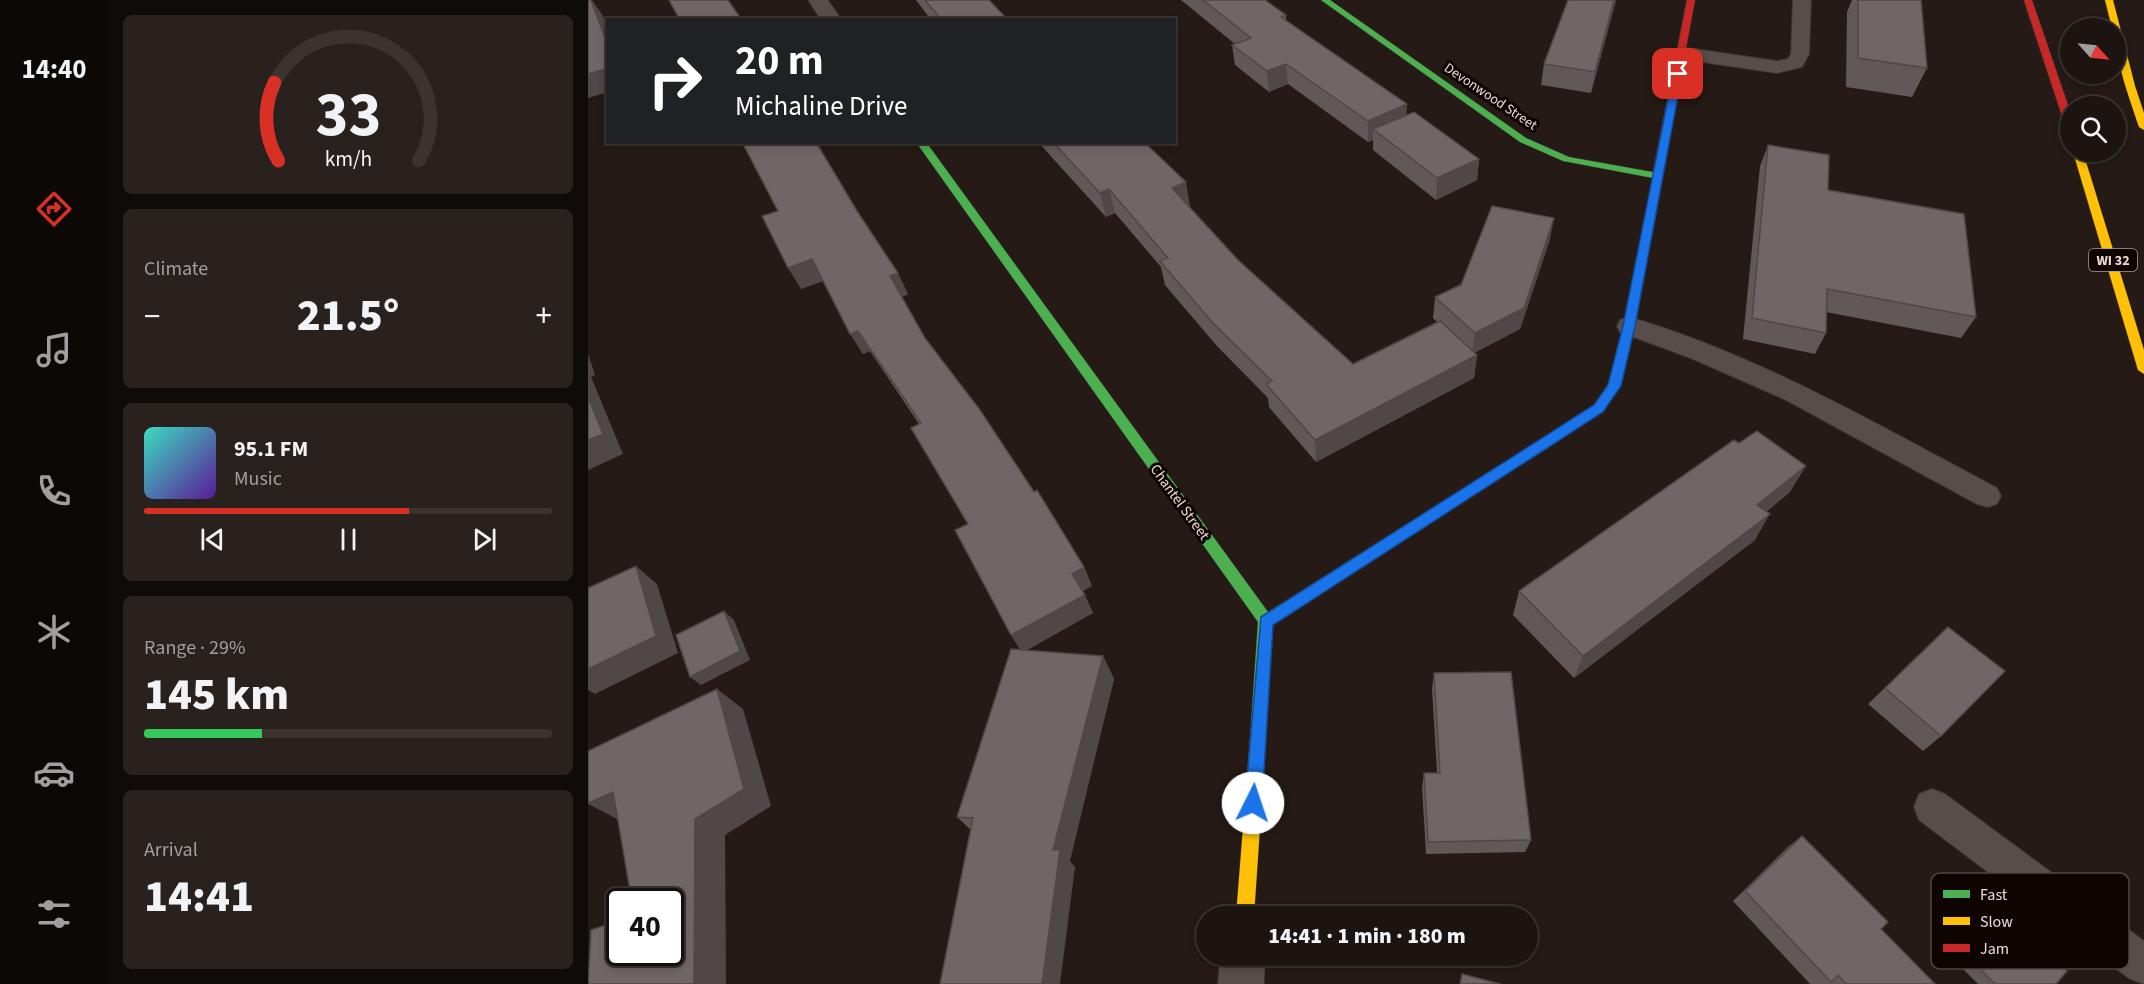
<!DOCTYPE html>
<html lang="en">
<head>
<meta charset="utf-8">
<style>
	body { margin:0; font-family:"Source Sans 3",sans-serif; background:#29211e; color:#f1f3f6; height:100vh; display:flex; flex-direction:column; font-size:22px; white-space:nowrap }
	* { box-sizing:border-box; margin:0 }
	p { font-size:20px; color:#a09e9f }
	.icon { flex:none; width:33px; height:33px; fill:none; stroke:currentColor; stroke-width:2; stroke-linecap:round; stroke-linejoin:round }
	.map { position:relative; flex:1; overflow:hidden }
	.details { display:flex; flex-direction:column; gap:15px; padding:15px; background:#0f0b09; width:480px }
	.details>* { flex:none }
	.hud { position:absolute; left:18px; top:18px; width:570px; height:126px; border-radius:0px; box-shadow:0 3px 9px #0003,0 0 0 2px #3a3330; background:#202124; color:#fff; overflow:hidden }
	.needle { width:39px; rotate:117deg }
	.tools { position:absolute; left:1472px; top:18px; display:grid; gap:12px }
	.tools a { display:grid; place-items:center; width:66px; height:66px; border-radius:50%; background:#1c1410; box-shadow:0 3px 9px #0003,0 0 0 2px #3a3330; font-size:30px }
	.speed { position:absolute; left:18px; top:888px; display:flex; gap:12px; font-size:30px; font-weight:700; text-align:center }
	.speed>* { display:grid; place-content:center; width:78px; height:78px; border-radius:50%; background:#1c1410; box-shadow:0 3px 9px #0003,0 0 0 2px #3a3330; line-height:1 }
	.speed .limit { border:3px solid #111; border-radius:9px; background:#fff; color:#111 }
	.pin { position:absolute; display:grid; place-items:center; width:51px; height:51px; color:#fff; margin:-26px; border-radius:12px; box-shadow:0 3px 9px #0006 }
	.me { position:absolute; width:66px; margin:-33px; rotate:4deg; stroke-linejoin:round; filter:drop-shadow(0 0 4px #0008) }
	.turn { display:flex; align-items:center; gap:21px; height:126px; padding:0 30px; font-size:27px }
	.turn .icon { width:78px; height:78px; stroke-width:2.5 }
	.turn b { display:block; font-size:42px; line-height:51px }
	.big { font-size:45px; font-weight:800; line-height:1.1 }
	.details .widget { flex:1; display:flex; flex-direction:column; justify-content:center; gap:9px; min-width:0; padding:0 21px; border-radius:9px; background:#29211e }
	.details .dial { align-items:center; gap:0 }
	.dial svg { height:156px; overflow:visible; fill:none; stroke:#3a3330; stroke-width:7; stroke-linecap:round; text-anchor:middle }
	.dial text { fill:#f1f3f6; stroke:none }
	.song { display:flex; align-items:center; gap:18px }
	.cover { width:72px; height:72px; border-radius:9px; background:linear-gradient(135deg,hsl(170 70% 55%),hsl(270 70% 35%)) }
	.played { height:6px; border-radius:3px; background:linear-gradient(90deg,#d93025 65%,#3a3330 65%) }
	.keys { display:flex; justify-content:space-around; direction:ltr }
	.heat { display:flex; justify-content:space-between; align-items:center; font-size:33px; direction:ltr }
	.charge { height:9px; border-radius:4px; background:linear-gradient(90deg,#34c759 29%,#3a3330 0) }
	.trip { position:absolute; left:608px; top:906px; width:342px; height:60px; border-radius:30px; background:#1c1410; box-shadow:0 3px 9px #0003,0 0 0 2px #3a3330; font-weight:800; line-height:60px; text-align:center }
	main { display:flex; flex:1; min-height:0 }
	.tab-bar { display:flex; flex-direction:column; width:108px; justify-content:space-around; align-items:center; background:#0b0806; color:#a09e9f }
	.tab-bar .icon { width:42px; height:42px }
	.tab-bar .on { color:#d93025 }
	.tab-bar b { font-size:27px; color:#f1f3f6 }
	.map>svg:first-child { display:block }
</style>
</head>
<body>
<main>
<nav class="tab-bar">
<b>14:40</b>
<svg class="icon on" aria-label="directions" viewBox="0 0 24 24"><path d="M12 3l9 9-9 9-9-9zM9 14v-3h6M13 9l2 2-2 2"/></svg>
<svg class="icon" aria-label="music" viewBox="0 0 24 24"><path d="M9 18V5l10-2v13"/><circle cx="6" cy="18" r="3"/><circle cx="16" cy="16" r="3"/></svg>
<svg class="icon" aria-label="phone" viewBox="0 0 24 24"><path d="M5 4h4l2 5-3 2q2 4 5 5l2-3 5 2v4C11 20 4 13 5 4z"/></svg>
<svg class="icon" aria-label="climate" viewBox="0 0 24 24"><path d="M12 3v18M4 7l16 10M4 17L20 7"/></svg>
<svg class="icon" aria-label="car" viewBox="0 0 24 24"><path d="M5 17H2v-5l4-1 3-4h7l3 4 3 1v5h-3M9 17h6M6 11h13"/><circle cx="7" cy="17" r="2"/><circle cx="17" cy="17" r="2"/></svg>
<svg class="icon" aria-label="filters" viewBox="0 0 24 24"><path d="M4 7h16M4 17h16"/><circle cx="9" cy="7" r="2"/><circle cx="15" cy="17" r="2"/></svg>
</nav>
<section class="details">
<div class="widget dial"><svg viewBox="0 0 100 80">
<path d="M14 69A42 42 0 1 1 86 69"/>
<path d="M14 69A42 42 0 0 1 12 29" stroke="#d93025"/>
<text x="50" y="56" font-size="32" font-weight="700">33</text>
<text x="50" y="72" font-size="11">km/h</text>
</svg></div>
<div class="widget"><p>Climate</p>
<div class="heat"><a>−</a><b class="big">21.5°</b><a>+</a></div>
</div>
<div class="widget">
<div class="song"><i class="cover"></i><div><b>95.1 FM</b><p>Music</p></div></div>
<div class="played"></div>
<div class="keys"><svg class="icon" aria-label="previous" viewBox="0 0 24 24"><path d="M18 5L8 12l10 7zM5 5v14"/></svg><svg class="icon" aria-label="pause" viewBox="0 0 24 24"><path d="M8 5v14M16 5v14"/></svg><svg class="icon" aria-label="next" viewBox="0 0 24 24"><path d="M6 5l10 7-10 7zM19 5v14"/></svg></div>
</div>
<div class="widget"><p>Range · 29%</p><b class="big">145 km</b><div class="charge"></div></div>
<div class="widget"><p>Arrival</p><b class="big">14:41</b></div>
</section>
<div class="map">
<svg width="1556" height="984" viewBox="0 0 1556 984">
	<rect width="100%" height="100%" fill="#251a15"/>
	<g fill="none" stroke-linecap="round" stroke-linejoin="round">
		<g stroke="#3e3531" stroke-width="2">
			<path id="lane" d="M1205,0H1223L1221,54L1214,67L1189,73L1093,59L1084,53L1093,47L1189,61L1200,59L1203,54Z
				M1041,317C1171,355 1290,425 1409,488L1413,496L1409,504L1399,507L1389,504L1198,400L1105,359L1032,332L1029,326L1032,320Z
				M1344,789L1357,794L1556,941V984L1542,979L1331,820L1326,807L1331,794Z"/>
		</g>
		<g stroke="#3e3531" stroke-width="1">
			<path id="street" d="M220,0H240L254,20H233Z
				M632,956H677L676,984H630Z"/>
		</g>
		<g stroke="#3e3531" stroke-width="1">
			<path id="fast" d="M733,0H742L938,138L981,157L1070,173L1075,176L1047,326L1032,386L1014,412L685,624L678,739L676,744L670,747L664,744L662,739L670,622L328,142H338L680,612L1006,406L1020,385L1035,326L1065,178L975,161L932,142Z"/>
		</g>
		<g stroke="#3e3531" stroke-width="1">
			<path id="slow" d="M1517,0H1525L1547,86L1556,113V130L1551,127C1541,96 1527,62 1527,28H1524Z
				M1485,152H1495L1556,350V374L1550,370Z
				M670,731L676,734L678,739L666,916H648L662,739L664,734Z"/>
		</g>
		<g stroke="#3e3531" stroke-width="1">
			<path id="jam" d="M1099,0H1107L1074,179L1069,182L1064,179Z
				M1436,0H1444L1482,111V128L1477,125Z"/>
		</g>
		<use href="#lane" fill="#574e4b" fill-rule="evenodd"/>
		<use href="#street" fill="#574e4b" fill-rule="evenodd"/>
		<use href="#fast" fill="#4caf50" fill-rule="evenodd"/>
		<use href="#slow" fill="#ffc107" fill-rule="evenodd"/>
		<use href="#jam" fill="#c62828" fill-rule="evenodd"/>
	</g>
	<path fill="#615859" d="M328,0H401L420,20H343Z
		M593,0H677L698,15V20L819,115L891,159L889,180L848,200L785,150V140L780,142L700,84L681,92L647,65L644,45L647,44Z
		M1028,0L1003,93L953,85L956,64Z
		M1264,0H1333L1339,68L1324,97L1258,87L1259,12Z
		M450,142H556L602,206H601L650,260L765,364L849,322L845,318L847,297L962,239L932,329L886,353L889,355L886,378L728,462L681,407L680,398L628,345L577,285L573,267L527,213L518,217Z
		M1180,145L1240,190L1388,317L1373,338L1238,312V333L1227,354L1155,339L1172,166Z
		M269,211L320,294L314,297L337,338L496,567L504,586L494,591L505,613L438,650L515,656L526,679L481,861L487,867L383,830L369,817L432,650L380,524L331,424L282,351L275,354L235,281L213,289Z
		M1151,443L1202,492L1178,512L1167,540L986,678L925,615L931,591Z
		M1360,627L1353,736L1335,751L1280,704Z
		M846,673L943,840L937,852L838,854L834,788L836,773H849L844,689Z
		M1214,836L1293,929L1347,984H1222L1145,901L1200,847Z
		M1421,916L1468,984H1390L1370,964L1408,922Z"/>
	<path fill="#4f4748" d="M3,0H4L15,16L20,30V46Z
		M1026,0H1028L1003,93L1007,72Z
		M698,64L700,84L681,92L679,71Z
		M20,68V92L0,98V74Z
		M819,104L818,125L785,129V140L780,142V121Z
		M891,159L889,180L848,200L849,178Z
		M598,182L602,206L589,212L584,188Z
		M521,189L527,213L518,217L512,193Z
		M966,218L962,239L932,329L884,354L887,333Z
		M224,259L236,280L213,289L200,268Z
		M310,273L320,294L312,297L302,276Z
		M270,331L282,351L275,354L262,334Z
		M0,354L7,375L3,377L35,454L0,470Z
		M889,355L886,378L728,462L727,440Z
		M1218,466L1202,492L1155,530L1169,505Z
		M1182,514L1167,540L986,678L995,656Z
		M48,566L69,584L90,653L7,694L0,690V669Z
		M496,567L504,586L493,592L484,574Z
		M497,595L505,613L434,653L423,635Z
		M136,611L146,620L162,660L113,685L102,677Z
		M515,656L526,679L482,861L487,867L472,984H454L465,850Z
		M129,689L155,709L183,806L137,835L138,984H106L107,819Z
		M25,792L33,821L0,804V803Z"/>
	<path fill="#716667" stroke="#4f4748" stroke-width="1.5" d="M0,0H3L20,46V68L0,74Z
		M81,0H140L154,20H92Z
		M337,0H401L420,20H354Z
		M615,0H677L698,15L693,17L819,104L780,121L698,64L679,71L644,45L663,38Z
		M980,0H1026L1007,72L956,64Z
		M1270,0H1333L1339,68L1270,58Z
		M826,112L891,159L849,178L785,129Z
		M154,142H228L269,211L310,273L302,276L337,338L392,410L446,492L449,490L496,567L484,574L497,595L423,635L367,530L380,524L323,428L333,423L270,331L262,334L224,259L200,268L174,216L190,211Z
		M465,142H556L598,182L584,188L650,260L765,364L852,321L889,355L727,440L678,384L684,381L624,322L572,261L580,258L521,189L512,193Z
		M1180,145L1241,155L1240,190L1376,214L1388,317L1239,289L1238,333L1164,318Z
		M904,206L966,218L936,308L887,333L847,297L873,285Z
		M0,397L15,434L0,440Z
		M1169,431L1218,466L1169,505L1182,514L995,656L931,591L1146,440L1151,443Z
		M48,566L68,636L0,669V588Z
		M136,611L152,651L102,677L88,635Z
		M1360,627L1417,671L1353,736L1297,688Z
		M423,649L515,656L465,850H472L454,984H352L385,818L369,817Z
		M923,672L943,840L840,842L836,773H852L846,673Z
		M129,689L156,789L107,819L106,984H0L3,930L32,920V952H82V902H44L25,792L0,803V751Z
		M1214,836L1300,922L1293,929L1347,984H1258L1250,975L1243,982L1157,891Z
		M1421,916L1479,971L1468,984H1407L1382,959Z
		M874,974L912,984H872Z"/>
	<path fill="#1a73e8" stroke="#114b97" stroke-width="1.5" d="M1090,71L1094,74L1047,326L1033,386L1015,412L685,625L674,803L671,809L665,811L659,809L657,803L673,617L1006,405L1020,385L1035,326L1085,74Z"/>
	<g text-anchor="middle" stroke-width="6" stroke-linejoin="round" paint-order="stroke">
		<g font-size="14" fill="#ecdcd6" stroke="#0e0503">
			<text transform="translate(903 96) rotate(34)" y="5">Devonwood Street</text>
		</g>
		<rect fill="#0e0503" stroke="#a99c97" stroke-width="1.5" x="1501" y="249" width="48" height="22" rx="4.5"/>
		<g font-size="14" font-weight="bold" fill="#ecdcd6">
			<text x="1525" y="265">WI 32</text>
		</g>
		<g font-size="15" fill="#ecdcd6" stroke="#0e0503">
			<text transform="translate(592 502) rotate(54)" y="5">Chantel Street</text>
		</g>
	</g>
	<rect x="1343" y="873" width="198" height="96" rx="9" fill="#0e0503" stroke="#514642" stroke-width="1.5"/>
	<rect x="1355" y="890" width="27" height="8" fill="#4caf50"/>
	<rect x="1355" y="917" width="27" height="8" fill="#ffc107"/>
	<rect x="1355" y="944" width="27" height="8" fill="#c62828"/>
	<g font-size="16" fill="#ecdcd6">
		<text x="1392" y="900">Fast</text>
		<text x="1392" y="927">Slow</text>
		<text x="1392" y="954">Jam</text>
	</g>
</svg>
<div class="tools">
<a><svg class="needle" viewBox="-14 -14 28 28"><path d="M0-13l5 13h-10z" fill="#e53935"/><path d="M0 13l5-13h-10z" fill="#a09e9f"/></svg></a>
<a><svg class="icon" aria-label="search" viewBox="0 0 24 24"><circle cx="10" cy="10" r="6"/><path d="M15 15l6 6"/></svg></a>
</div>
<div class="speed"><div class="limit">40</div></div>
<div class="pin" style="left:1090px;top:74px;background:#d93025"><svg class="icon" aria-label="arrive" viewBox="0 0 24 24"><path d="M6 21V4h12l-3 4 3 4H6"/></svg></div>
<svg class="me" style="left:665px;top:803px" viewBox="-20 -20 40 40"><circle r="19" fill="#fff"/><path d="M0-13L10 11 0 6-10 11z" fill="#1a73e8"/></svg>
<div class="trip">14:41 · 1 min · 180 m</div>
<div class="hud">
<div class="turn"><svg class="icon" aria-label="right" viewBox="0 0 24 24"><path d="M7 20v-9h11M14 6l5 5-5 5"/></svg><div><b>20 m</b>Michaline Drive</div></div>
</div>
</div>
</main>
</body>
</html>
